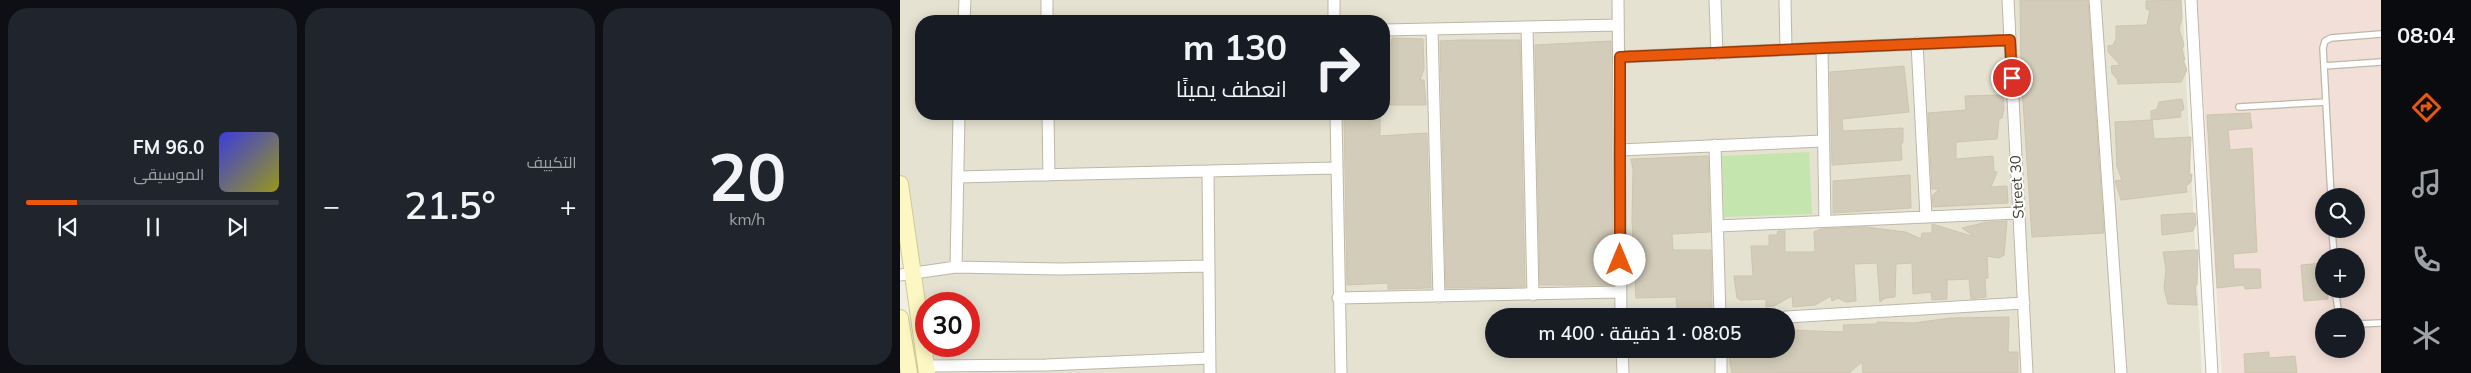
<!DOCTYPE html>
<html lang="ar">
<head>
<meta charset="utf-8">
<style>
	body { margin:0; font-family:Mulish,Cairo,sans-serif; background:#20242c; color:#f1f3f6; direction:rtl; height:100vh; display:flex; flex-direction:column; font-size:19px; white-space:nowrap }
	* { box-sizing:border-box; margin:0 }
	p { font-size:16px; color:#9ea1a6 }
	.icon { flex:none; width:28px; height:28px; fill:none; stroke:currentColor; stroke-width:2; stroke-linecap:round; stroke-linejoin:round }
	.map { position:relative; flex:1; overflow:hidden; direction:ltr }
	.sheet { display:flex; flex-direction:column; gap:8px; padding:8px; background:#0d0f14; width:900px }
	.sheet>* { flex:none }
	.hud { position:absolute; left:15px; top:15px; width:475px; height:105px; border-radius:20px; box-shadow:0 2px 12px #0003; direction:rtl; background:#171b24; color:#f1f3f6; overflow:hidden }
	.controls { position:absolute; left:1415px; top:188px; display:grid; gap:10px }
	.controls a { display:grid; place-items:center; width:50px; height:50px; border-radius:50%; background:#171b24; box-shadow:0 2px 12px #0003; font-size:25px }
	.speed { position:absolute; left:15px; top:292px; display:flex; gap:10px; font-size:25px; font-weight:700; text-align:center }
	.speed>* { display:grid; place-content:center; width:65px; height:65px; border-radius:50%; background:#171b24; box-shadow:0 2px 12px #0003; line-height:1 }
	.speed .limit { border:8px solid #d22; background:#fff; color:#111 }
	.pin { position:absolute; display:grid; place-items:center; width:42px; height:42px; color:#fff; margin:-21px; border:2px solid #fff; border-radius:50%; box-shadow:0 1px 5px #0007 }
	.me { position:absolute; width:55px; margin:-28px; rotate:0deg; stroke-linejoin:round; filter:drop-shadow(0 0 4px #0008) }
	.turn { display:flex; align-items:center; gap:18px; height:105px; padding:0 20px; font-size:22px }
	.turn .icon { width:65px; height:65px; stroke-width:2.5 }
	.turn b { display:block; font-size:35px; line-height:42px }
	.big { font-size:38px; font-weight:600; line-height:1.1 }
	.sheet .tile { flex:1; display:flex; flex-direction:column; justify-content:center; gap:8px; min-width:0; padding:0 18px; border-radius:20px; background:#20242c }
	.sheet .dial { align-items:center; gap:0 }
	.dial b { font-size:65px; line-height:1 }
	.song { display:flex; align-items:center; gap:15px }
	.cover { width:60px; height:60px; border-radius:8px; background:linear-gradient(135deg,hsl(240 70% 55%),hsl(60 70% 35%)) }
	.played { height:5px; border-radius:2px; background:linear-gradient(90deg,#ea580c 20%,#363941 20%) }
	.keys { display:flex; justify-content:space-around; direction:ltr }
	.heat { display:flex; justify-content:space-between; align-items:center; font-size:28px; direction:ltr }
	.sheet .tiles { flex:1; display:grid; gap:8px; grid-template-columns:repeat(3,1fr) }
	.trip { position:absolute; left:585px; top:308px; width:310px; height:50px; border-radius:25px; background:#171b24; box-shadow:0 2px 12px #0003; font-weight:600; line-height:50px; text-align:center; direction:rtl }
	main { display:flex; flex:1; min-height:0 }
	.menu { display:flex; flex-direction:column; width:90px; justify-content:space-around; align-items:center; background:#090b0e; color:#9ea1a6 }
	.menu .icon { width:35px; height:35px }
	.menu .on { color:#ea580c }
	.menu b { font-size:22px; color:#f1f3f6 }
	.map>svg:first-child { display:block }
</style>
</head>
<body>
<main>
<nav class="menu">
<b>08:04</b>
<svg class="icon on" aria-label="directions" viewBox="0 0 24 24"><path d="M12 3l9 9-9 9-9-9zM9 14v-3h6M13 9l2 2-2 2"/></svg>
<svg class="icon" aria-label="music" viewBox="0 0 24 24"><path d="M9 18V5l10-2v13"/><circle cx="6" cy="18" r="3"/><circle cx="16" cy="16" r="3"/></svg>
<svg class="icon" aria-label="phone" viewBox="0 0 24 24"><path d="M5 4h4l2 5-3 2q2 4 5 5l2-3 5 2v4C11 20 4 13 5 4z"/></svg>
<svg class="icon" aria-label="climate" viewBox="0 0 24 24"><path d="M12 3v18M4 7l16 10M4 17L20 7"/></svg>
</nav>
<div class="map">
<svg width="1481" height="373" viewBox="0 0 1481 373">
	<rect width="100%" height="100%" fill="#f1efe4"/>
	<path fill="#e5e2d2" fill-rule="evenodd" d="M0,0H1282L1302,373H27L0,176ZM21,21H484V114H21ZM26,304H69V346H26ZM594,316H886V349H594Z"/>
	<path fill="#f2dfd7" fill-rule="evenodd" d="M1297,0H1481V373H1322ZM1424,196H1456V229H1424ZM1424,256H1456V289H1424ZM1424,316H1456V349H1424Z"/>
	<path fill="#c4e5ae" d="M909,152L912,214L824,217L822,156Z"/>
	<path fill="#d3ccba" stroke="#cdc5ad" d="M1120,0H1188L1204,233L1132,237L1121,72Z
		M1281,0L1282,18L1279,29L1284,45L1282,49L1285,60H1283L1287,70L1281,82L1218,84L1217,79L1212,73L1211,66L1220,65L1208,52V46L1213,45L1216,39V26L1247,25L1250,10L1246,9V1Z
		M492,38L523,39L524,69L520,80H524L526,105H484V44H491Z
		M562,40H620L625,287L546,288L540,41Z
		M711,41L713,285H640L635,45Z
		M1004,66L1009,112L942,119L943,131L1003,128V143H1001L1002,160L932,165L930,72Z
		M1103,95L1104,109L1102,118L1099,119L1097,139L1056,142V159L1093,156L1094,172H1097L1091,187L1107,186L1108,203L1033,207L1032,196L1039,189H1032L1028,113L1066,110L1065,96Z
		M1282,99L1284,109L1280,112L1281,117L1251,120V111L1257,109L1259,102Z
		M1350,113L1352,128L1328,130L1330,150L1352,148L1357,252L1333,254L1334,269H1360L1361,288L1345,289L1344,285L1317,288L1307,115Z
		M444,114H480V136L527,133L531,288L488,289V283L447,285Z
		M1252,120L1254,139L1291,137L1289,175L1292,174L1291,182L1286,186L1287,192L1221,200L1215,181L1222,180L1217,167L1215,122Z
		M808,156L810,232L772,234L773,250H811L812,314L778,316L776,297L736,298L732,221L733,170L731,159Z
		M1010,175L1011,208L933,213V181Z
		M1295,213L1296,224L1293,231L1262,235L1261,215Z
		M1107,221L1104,255L1099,258L1087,256L1088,278H1085L1086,297L1071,299L1069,279L1047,280V299L1032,300L1031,292L1013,294L1012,263L996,264L995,297L985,298L980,302L977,263L954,264L956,301L946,302L938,298L932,301L931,296L915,305L893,307L892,296L874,306L866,307V299L841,300L837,298L834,276H853L851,246H869V235H877L878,231H885V252H915L914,232L921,229L966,227L1006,232L1021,239L1022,233H1032V224L1075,237L1062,228L1087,222Z
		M1298,250L1297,285L1295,286L1297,305L1268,304L1264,288L1266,269L1263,252Z
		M1424,263V289H1427L1428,299L1404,301L1401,265Z
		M1109,317L1108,352H1118V373H963L962,362L949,373H832L830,364L829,349H886L888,330L944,332L943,325L977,324V322L1014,323L1050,318Z
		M1369,352V358L1395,356L1397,373H1345L1344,354Z"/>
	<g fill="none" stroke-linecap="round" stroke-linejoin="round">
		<g stroke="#bcb8a7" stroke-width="8">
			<path id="service" d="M1424,66L1481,62
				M1339,107L1426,102
				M1431,196L1423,48L1425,41L1431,38L1481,34
				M1432,229L1434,256
				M1435,289L1439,316
				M1456,324L1481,323"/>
		</g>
		<g stroke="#bcb8a7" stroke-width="13">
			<path id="minor" d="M147,0V21
				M434,0V21
				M718,0L721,316
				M815,0L817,54
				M885,0L886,49
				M1108,0L1127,373
				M1195,0L1221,373
				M1291,0L1312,373
				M64,21L65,0
				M627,27L633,295
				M532,29L539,297
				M484,30L718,25
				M1017,43L1026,217
				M922,48L925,221
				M720,57L1110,40
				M148,114L149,175
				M436,114L441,373
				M815,145L820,316
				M720,150L922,141
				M308,171L310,373
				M58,177L436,168
				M818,226L1118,213
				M56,267L59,114
				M0,275L56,267L162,269L309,266
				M438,298L720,292
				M886,317L1124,303
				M722,349L723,373
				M821,349V373
				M26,366L146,365L309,358"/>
		</g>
		<g stroke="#d0c995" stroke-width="18">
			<path id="secondary" d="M0,184L27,373
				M0,318L9,373"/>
		</g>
		<use href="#service" stroke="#fff" stroke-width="5.5"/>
		<use href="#minor" stroke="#fff" stroke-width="11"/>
		<use href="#secondary" stroke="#fdf7c3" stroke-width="16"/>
	</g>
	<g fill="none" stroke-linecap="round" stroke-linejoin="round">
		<g stroke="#983908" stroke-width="12">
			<path id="route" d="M720,260V57L1110,40L1112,78"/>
		</g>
		<use href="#route" stroke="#ea580c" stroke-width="9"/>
	</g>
	<g text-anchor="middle" stroke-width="4" stroke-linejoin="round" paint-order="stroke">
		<g font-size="15" fill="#434034" stroke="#fff">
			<text transform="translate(1117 187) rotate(-93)" y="5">Street 30</text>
		</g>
	</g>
</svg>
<div class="controls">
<a><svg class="icon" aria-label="search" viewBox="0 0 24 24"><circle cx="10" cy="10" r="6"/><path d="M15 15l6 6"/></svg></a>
<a>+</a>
<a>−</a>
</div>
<div class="speed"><div class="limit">30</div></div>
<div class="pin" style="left:1112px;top:78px;background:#d93025"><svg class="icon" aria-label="arrive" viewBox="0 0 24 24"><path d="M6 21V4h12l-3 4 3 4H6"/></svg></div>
<svg class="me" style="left:720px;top:260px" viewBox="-20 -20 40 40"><circle r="19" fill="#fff"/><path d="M0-13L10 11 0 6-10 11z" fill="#ea580c"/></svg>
<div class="trip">08:05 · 1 دقيقة · 400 m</div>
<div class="hud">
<div class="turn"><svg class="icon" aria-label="right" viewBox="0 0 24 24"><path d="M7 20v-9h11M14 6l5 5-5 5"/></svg><div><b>130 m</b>انعطف يمينًا</div></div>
</div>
</div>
<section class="sheet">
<div class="tiles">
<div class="tile dial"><b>20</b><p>km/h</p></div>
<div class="tile"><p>التكييف</p>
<div class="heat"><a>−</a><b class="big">21.5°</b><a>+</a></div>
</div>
<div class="tile">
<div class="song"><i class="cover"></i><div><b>96.0 FM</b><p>الموسيقى</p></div></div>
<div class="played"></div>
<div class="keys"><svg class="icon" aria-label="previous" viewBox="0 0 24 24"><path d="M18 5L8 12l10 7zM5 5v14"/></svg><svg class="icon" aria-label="pause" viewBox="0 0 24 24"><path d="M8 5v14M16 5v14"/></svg><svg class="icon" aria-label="next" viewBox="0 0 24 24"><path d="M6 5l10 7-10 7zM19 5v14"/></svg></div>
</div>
</div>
</section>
</main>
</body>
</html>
